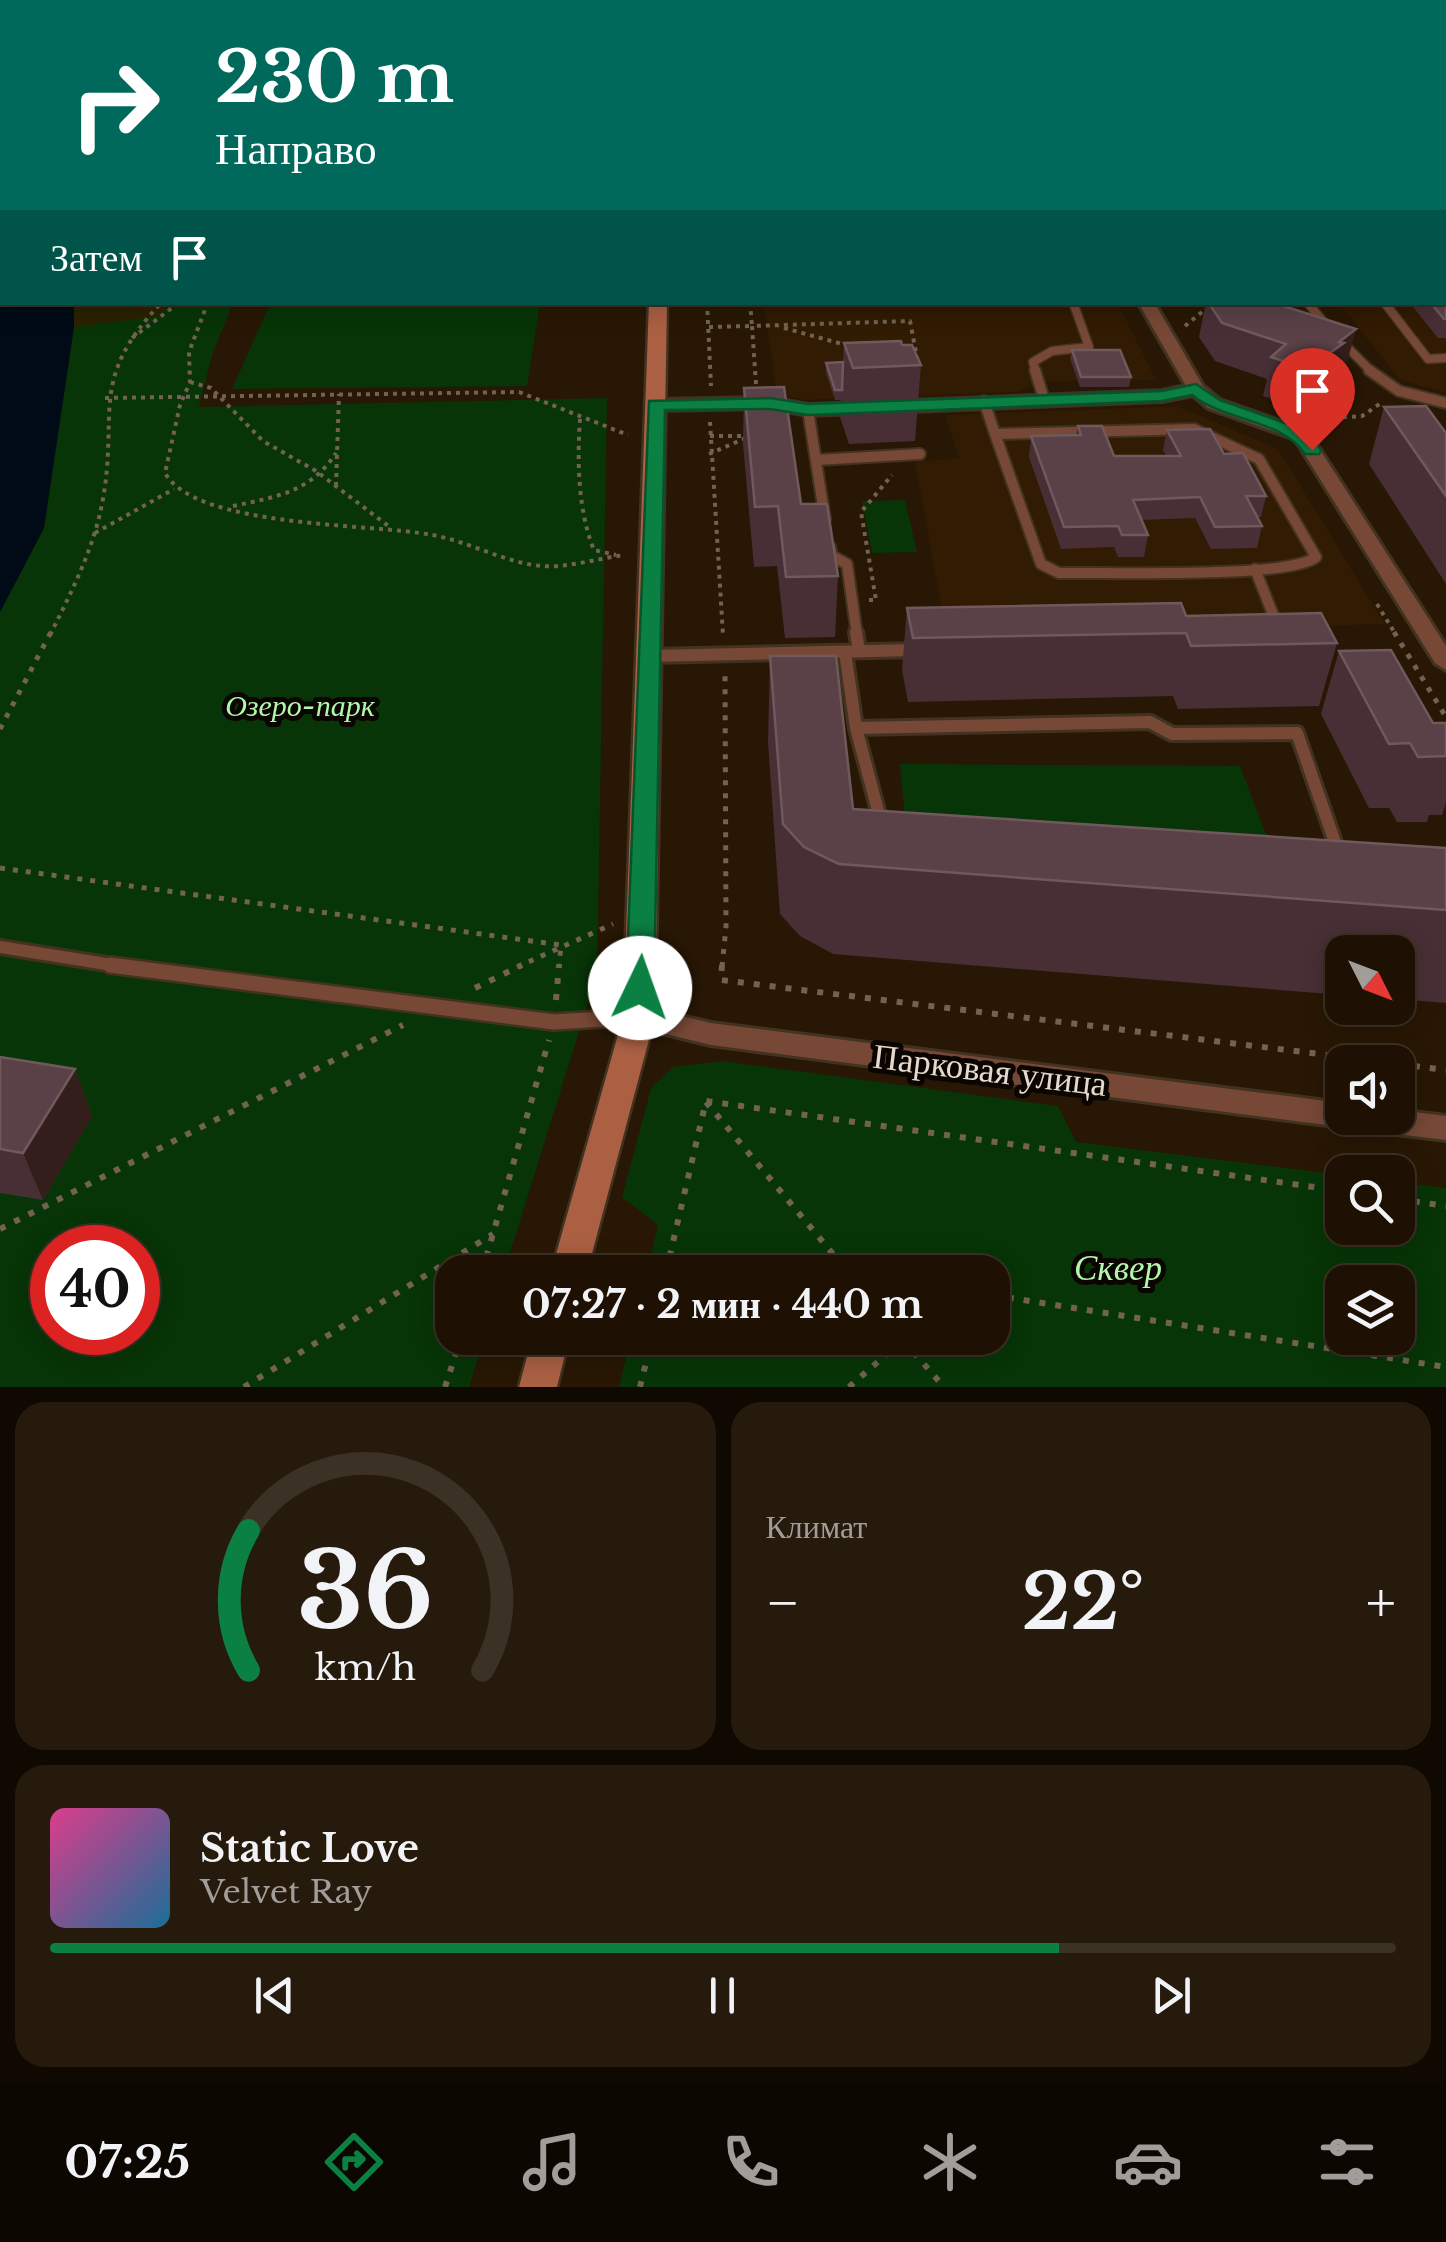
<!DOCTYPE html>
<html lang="ru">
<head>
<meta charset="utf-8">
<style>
	body { margin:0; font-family:"Libre Baskerville",serif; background:#261a0d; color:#f1f3f6; height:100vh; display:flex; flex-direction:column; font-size:38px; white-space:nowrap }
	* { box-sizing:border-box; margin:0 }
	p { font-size:32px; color:#a19d9a }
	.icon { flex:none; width:55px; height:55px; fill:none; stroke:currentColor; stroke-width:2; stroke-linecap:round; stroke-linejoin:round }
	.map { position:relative; height:1387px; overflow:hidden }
	.side { display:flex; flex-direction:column; gap:15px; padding:15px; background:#100902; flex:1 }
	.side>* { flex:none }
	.hud { position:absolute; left:0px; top:0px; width:1448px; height:305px; box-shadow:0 5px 25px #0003,0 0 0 2px #3c3125; background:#00695c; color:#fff; overflow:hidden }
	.needle { width:65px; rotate:132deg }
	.fabs { position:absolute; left:1325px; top:935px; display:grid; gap:20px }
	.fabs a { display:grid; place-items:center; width:90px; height:90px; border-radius:20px; background:#1e1103; box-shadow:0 5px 25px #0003,0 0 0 2px #3c3125; font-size:50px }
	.speed { position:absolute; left:30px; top:1225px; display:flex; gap:20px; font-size:50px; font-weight:700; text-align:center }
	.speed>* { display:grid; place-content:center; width:130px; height:130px; border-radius:50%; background:#1e1103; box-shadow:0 5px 25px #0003,0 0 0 2px #3c3125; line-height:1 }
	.speed .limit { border:15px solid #d22; background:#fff; color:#111 }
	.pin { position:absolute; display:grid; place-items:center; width:85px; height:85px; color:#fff; margin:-102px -42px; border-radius:50% 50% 50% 0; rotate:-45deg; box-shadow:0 0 10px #0007 }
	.pin .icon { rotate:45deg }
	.me { position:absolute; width:110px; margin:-55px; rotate:3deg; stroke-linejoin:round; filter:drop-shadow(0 0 8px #0008) }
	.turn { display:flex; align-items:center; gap:35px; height:210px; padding:0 50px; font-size:45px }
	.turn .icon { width:130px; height:130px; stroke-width:2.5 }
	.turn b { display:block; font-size:70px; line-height:85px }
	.then { display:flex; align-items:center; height:95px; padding:0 50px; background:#0003; gap:20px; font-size:38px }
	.big { font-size:75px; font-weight:800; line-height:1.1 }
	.side .widget { flex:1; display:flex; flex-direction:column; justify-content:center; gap:15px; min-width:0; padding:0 35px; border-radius:30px; background:#261a0d }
	.side .dial { align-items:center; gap:0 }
	.dial svg { height:260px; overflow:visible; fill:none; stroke:#3c3125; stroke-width:7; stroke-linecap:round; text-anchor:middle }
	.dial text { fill:#f1f3f6; stroke:none }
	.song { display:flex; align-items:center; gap:30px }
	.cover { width:120px; height:120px; border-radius:15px; background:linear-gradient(135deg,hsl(330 70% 55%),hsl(200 70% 35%)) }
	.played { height:10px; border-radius:5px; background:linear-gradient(90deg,#0b8043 75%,#3c3125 75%) }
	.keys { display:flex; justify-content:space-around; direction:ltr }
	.heat { display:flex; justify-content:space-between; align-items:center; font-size:55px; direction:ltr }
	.side .tiles { flex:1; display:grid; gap:15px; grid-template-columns:1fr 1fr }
	.widget:last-child { grid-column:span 2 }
	.trip { position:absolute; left:435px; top:1255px; width:575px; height:100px; border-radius:30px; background:#1e1103; box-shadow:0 5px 25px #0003,0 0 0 2px #3c3125; font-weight:800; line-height:100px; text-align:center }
	.tabs { display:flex; height:160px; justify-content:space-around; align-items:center; background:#0c0701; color:#a19d9a }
	.tabs .icon { width:70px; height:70px }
	.tabs .selected { color:#0b8043 }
	.tabs b { font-size:45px; color:#f1f3f6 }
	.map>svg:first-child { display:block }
</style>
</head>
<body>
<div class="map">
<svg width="1446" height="1387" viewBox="0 0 1446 1387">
	<rect width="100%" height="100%" fill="#281704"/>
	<path fill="#311b02" d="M1446,241V393L1400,380L1339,303L1445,302Z
		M763,303H1118L1156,380H1128L1129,387H1080L1077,381L1039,382L1018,392L803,400L777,392Z
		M1177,406L1278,449L1385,624L978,636L944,622L915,462L959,458L945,415Z"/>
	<path fill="#073507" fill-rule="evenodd" d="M271,302L540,303L527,386L232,389Z
		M74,303H233L212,355L199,407L607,398L597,974L504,1272H452V1338H484L469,1387H0V612L44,528L74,327ZM52,1248H138V1332H52Z
		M905,500L917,552L872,553L862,501Z
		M900,764L1240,766L1281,874L908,853Z
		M722,1061L1058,1106L1076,1142L1342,1175V1228H1398V1182L1446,1188V1387H619L631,1338H992V1272H647L658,1225L622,1197L651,1088L673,1067ZM1342,1282H1398V1338H1342Z"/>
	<path fill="#2a2201" d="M74,303H169L160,316L74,327Z"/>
	<path fill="#000b17" d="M0,167L2,302L74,303V327L44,528L0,612Z"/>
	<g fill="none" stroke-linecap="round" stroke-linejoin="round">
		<g stroke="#423220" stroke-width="11">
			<path id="lane-far3" d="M1307,302L1327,326
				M1384,302L1428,359L1446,358
				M1343,343L1372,372
				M1036,372L1033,362L1052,351L1089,347L1073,302"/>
		</g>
		<g stroke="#423220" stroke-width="14">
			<path id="lane-far2" d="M1035,370L1044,399
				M1369,370L1399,391L1446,403
				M984,401L995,434
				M808,410L825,519
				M1194,429L1259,459L1316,557C1289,579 1104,572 1059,573L1041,564L995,434Z
				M816,460L920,454
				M830,547L832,556L847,564L857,635
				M1255,569L1278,627"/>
		</g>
		<g stroke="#423220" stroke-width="18">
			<path id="lane-far1" d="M856,632L859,651
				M845,652L856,728
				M650,656L916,650
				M881,822L856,728L1150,722L1172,734L1297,733L1338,851
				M0,947L125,967"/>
		</g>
		<g stroke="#423220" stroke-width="20">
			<path id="lane" d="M110,965L554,1022L634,1017"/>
		</g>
		<g stroke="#423220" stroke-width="6">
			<path id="street" d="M1445,92H1446V100H1445Z
				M1138,302H1154L1203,386L1220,400L1308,431L1446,646V670L1435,663L1295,439L1208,408L1193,395L1162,401L808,415L770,408L656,410L647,405L656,400L770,398L808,405L1162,391L1186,386Z
				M639,1006L711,1023L1342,1103V1118H1398V1110L1446,1116V1140L1364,1130L1352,1124L1342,1127L711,1045L629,1025L625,1017L629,1009Z"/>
		</g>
		<g stroke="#423220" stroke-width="5">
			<path id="secondary" d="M631,0H650L651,2H633Z
				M1312,0H1445L1443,2Z
				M649,302H667L655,1017L587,1272H551L623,1017Z
				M532,1338H569L557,1387H519Z"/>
		</g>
		<path stroke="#716252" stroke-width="2.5" stroke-dasharray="2.5 4" stroke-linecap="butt" d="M36,2L50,0
			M311,2L322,0"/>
		<path stroke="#716252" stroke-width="4" stroke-dasharray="4 5" stroke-linecap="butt" d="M208,302L189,352L190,382L180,405L165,473C196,528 370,523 432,535C468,541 505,563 542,566C568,568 599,558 625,555
			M707,302L711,386
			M1185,326L1214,302
			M709,327L752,326L750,302
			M784,328L846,345
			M132,338L180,302
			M190,382L211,388L263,441L316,471L391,528
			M756,384L752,326L910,321L917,358
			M105,398L519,392L628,435
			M580,419C577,461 578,511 594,550L616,555
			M1316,419L1362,416L1381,403
			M710,422L723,635
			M710,436H744
			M709,454L748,437
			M336,486L339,394
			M233,506C276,497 311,492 336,453
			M95,533L174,489
			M869,600H876L861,512L892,475
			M1377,604L1396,635
			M50,635C71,593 93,550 102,504C120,412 86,382 162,302"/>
		<path stroke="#716252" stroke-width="5" stroke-dasharray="5 8" stroke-linecap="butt" d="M1394,632L1446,717
			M0,729L51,632
			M0,868L561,945L559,967
			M517,967L613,924
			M722,967L726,927L725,671"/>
		<path stroke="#716252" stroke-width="6" stroke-dasharray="6 10" stroke-linecap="butt" d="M722,965L721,980L1384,1062
			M475,988L522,965
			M556,1000L559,965
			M1398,1064L1446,1070
			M706,1102L848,1272
			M1398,1199L1446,1206
			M0,1229L403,1025
			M482,1272L549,1040
			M666,1272L706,1101L1342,1191
			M992,1295L1446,1367
			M903,1340L944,1387
			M244,1387L493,1234
			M445,1387L461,1338
			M640,1387L652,1338
			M849,1387L905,1338"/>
		<use href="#lane-far3" stroke="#774836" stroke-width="8"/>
		<use href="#lane-far2" stroke="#774836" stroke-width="10"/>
		<use href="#lane-far1" stroke="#774836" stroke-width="12"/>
		<use href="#lane" stroke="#774836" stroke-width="15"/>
		<use href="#street" fill="#774836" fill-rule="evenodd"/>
		<use href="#secondary" fill="#ab6043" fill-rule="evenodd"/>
	</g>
	<path fill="#482f36" d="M443,0H619L628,2H451Z
		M784,0H1064L1065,2H785Z
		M1159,0H1348L1350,2H1158Z
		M1446,255V338H1438L1409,302H1445Z
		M1206,302H1286L1285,307L1346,367L1336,375L1334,382L1298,408L1263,396L1267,379L1215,361L1199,337Z
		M844,343L902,345L921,365L915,441L849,444L840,417L841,400H835L826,373V363L843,362Z
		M1072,350L1131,377L1129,387H1080L1070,359Z
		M744,388L801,504L838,576L835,637L785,638L777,566L754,567L743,444Z
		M1384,407L1446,433V584L1369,464Z
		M1078,426L1114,456H1166L1163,450L1167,430L1224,454L1266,496L1261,517H1257L1262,526L1257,548L1211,549L1195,518L1142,520L1148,535L1144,557H1118L1114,547L1061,549L1029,457L1031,436L1076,435Z
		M907,608L1186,616L1337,643L1319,706L1178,709L1173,696L908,702L902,670Z
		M1339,651L1433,723H1446V803L1442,815H1429L1427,822H1397L1389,808H1369L1321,714Z
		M770,656L853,809L1446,848V1003L1398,999V952H1342V995L833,954L800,936L780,914L768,742Z
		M0,1057L75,1069L92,1116L43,1200L0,1193Z"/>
	<path fill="#341e1b" d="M1356,329L1346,367L1336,375L1334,382L1298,408L1307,369Z
		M75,1069L92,1116L43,1200L23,1153Z"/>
	<path fill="#594147" stroke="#6f595c" stroke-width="2.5" d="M502,0H619L628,2H511Z
		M710,0H739L740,1L750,2H710Z
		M902,0H1064L1065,2H903Z
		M1122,0H1154L1156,2H1124Z
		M1179,0H1348L1350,2H1182Z
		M1445,255L1446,319H1444L1430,302H1445Z
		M1208,302H1271L1356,329L1339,342L1344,343L1307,369L1271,357L1286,344L1222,323Z
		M901,341L902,345H912L921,365L853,368L844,343Z
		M1072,350H1120L1131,377H1081Z
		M843,362L842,390H835L826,363Z
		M784,387L801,504H827L838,576L786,577L778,506L755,507L744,388Z
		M1426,406L1446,433V496L1384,407Z
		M1078,426H1102L1114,456H1181L1167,430L1210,429L1224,454L1243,453L1266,496H1246L1262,526L1215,527L1200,497L1133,500L1148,535H1122L1118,526L1064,527L1031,436L1081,435Z
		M1181,603L1186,616L1321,613L1337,643L1191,646L1186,633L913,638L907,608Z
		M1391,650L1433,723H1446V756L1418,757L1410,743L1389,744L1339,651Z
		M770,656H836L853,809L1446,848V910L839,864L804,847L783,824Z
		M0,1057L75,1069L23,1153L0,1149Z"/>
	<path fill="#0b8043" stroke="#07532c" stroke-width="2.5" d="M1196,384L1220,400L1308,431L1321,450L1319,454H1305C1282,419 1226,422 1192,395L1162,401L808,415L770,409L665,410L654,988L650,996L640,999L630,996L626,988L649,401L770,398L808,404L1162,391Z"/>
	<g text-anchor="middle" stroke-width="10" stroke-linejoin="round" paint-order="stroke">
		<g font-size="30" font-style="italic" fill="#b0f8ab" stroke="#0b0501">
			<text x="300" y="716">Озеро-парк</text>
		</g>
		<g font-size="35" fill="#e5d9cd" stroke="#0b0501">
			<text transform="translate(990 1070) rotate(7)" y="12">Парковая улица</text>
		</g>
		<g font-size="35" font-style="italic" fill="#b0f8ab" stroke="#0b0501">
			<text x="1118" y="1280">Сквер</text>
		</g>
	</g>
</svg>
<div class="fabs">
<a><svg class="needle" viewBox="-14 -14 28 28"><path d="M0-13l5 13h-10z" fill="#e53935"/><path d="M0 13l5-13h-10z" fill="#a19d9a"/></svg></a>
<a><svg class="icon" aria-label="sound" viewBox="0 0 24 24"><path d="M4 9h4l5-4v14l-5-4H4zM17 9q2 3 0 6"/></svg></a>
<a><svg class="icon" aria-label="search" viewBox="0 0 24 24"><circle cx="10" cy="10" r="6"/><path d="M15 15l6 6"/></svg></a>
<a><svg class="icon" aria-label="layers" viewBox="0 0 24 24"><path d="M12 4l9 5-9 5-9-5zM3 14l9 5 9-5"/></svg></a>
</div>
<div class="speed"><div class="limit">40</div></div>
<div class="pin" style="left:1312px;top:450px;background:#d93025"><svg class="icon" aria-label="arrive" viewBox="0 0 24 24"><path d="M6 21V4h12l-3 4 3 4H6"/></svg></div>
<svg class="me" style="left:640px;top:988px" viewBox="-20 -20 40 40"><circle r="19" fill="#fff"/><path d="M0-13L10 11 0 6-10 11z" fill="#0b8043"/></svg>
<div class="trip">07:27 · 2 мин · 440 m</div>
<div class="hud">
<div class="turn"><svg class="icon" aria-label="right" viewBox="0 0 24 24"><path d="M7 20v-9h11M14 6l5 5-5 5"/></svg><div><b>230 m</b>Направо</div></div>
<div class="then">Затем<svg class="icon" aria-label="arrive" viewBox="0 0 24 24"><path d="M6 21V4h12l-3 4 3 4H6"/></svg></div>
</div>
</div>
<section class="side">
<div class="tiles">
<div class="widget dial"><svg viewBox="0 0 100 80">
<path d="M14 69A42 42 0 1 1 86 69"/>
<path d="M14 69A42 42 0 0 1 14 26" stroke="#0b8043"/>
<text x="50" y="56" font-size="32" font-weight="700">36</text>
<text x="50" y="72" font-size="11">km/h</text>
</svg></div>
<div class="widget"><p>Климат</p>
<div class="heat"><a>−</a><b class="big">22°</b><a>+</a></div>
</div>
<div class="widget">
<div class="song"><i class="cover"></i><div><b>Static Love</b><p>Velvet Ray</p></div></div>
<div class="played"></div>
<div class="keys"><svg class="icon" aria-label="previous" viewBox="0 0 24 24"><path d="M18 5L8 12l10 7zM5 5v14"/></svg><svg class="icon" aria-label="pause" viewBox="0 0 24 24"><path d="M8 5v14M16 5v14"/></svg><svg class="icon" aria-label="next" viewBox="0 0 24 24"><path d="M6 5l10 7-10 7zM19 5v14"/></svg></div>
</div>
</div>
</section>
<nav class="tabs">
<b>07:25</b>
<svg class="icon selected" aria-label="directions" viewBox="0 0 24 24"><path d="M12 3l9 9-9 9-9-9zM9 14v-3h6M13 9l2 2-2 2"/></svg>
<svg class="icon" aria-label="music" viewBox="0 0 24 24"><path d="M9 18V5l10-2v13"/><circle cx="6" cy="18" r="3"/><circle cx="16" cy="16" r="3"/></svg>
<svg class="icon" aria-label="phone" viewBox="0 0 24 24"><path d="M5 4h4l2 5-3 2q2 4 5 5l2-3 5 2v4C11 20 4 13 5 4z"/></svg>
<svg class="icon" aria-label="climate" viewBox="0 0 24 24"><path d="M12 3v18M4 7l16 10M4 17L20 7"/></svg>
<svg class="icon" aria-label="car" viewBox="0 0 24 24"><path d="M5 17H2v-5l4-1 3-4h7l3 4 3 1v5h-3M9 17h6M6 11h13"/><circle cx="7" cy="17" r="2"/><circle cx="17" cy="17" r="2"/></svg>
<svg class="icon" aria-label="filters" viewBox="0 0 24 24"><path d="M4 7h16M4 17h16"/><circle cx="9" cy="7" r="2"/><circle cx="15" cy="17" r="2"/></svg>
</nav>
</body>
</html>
